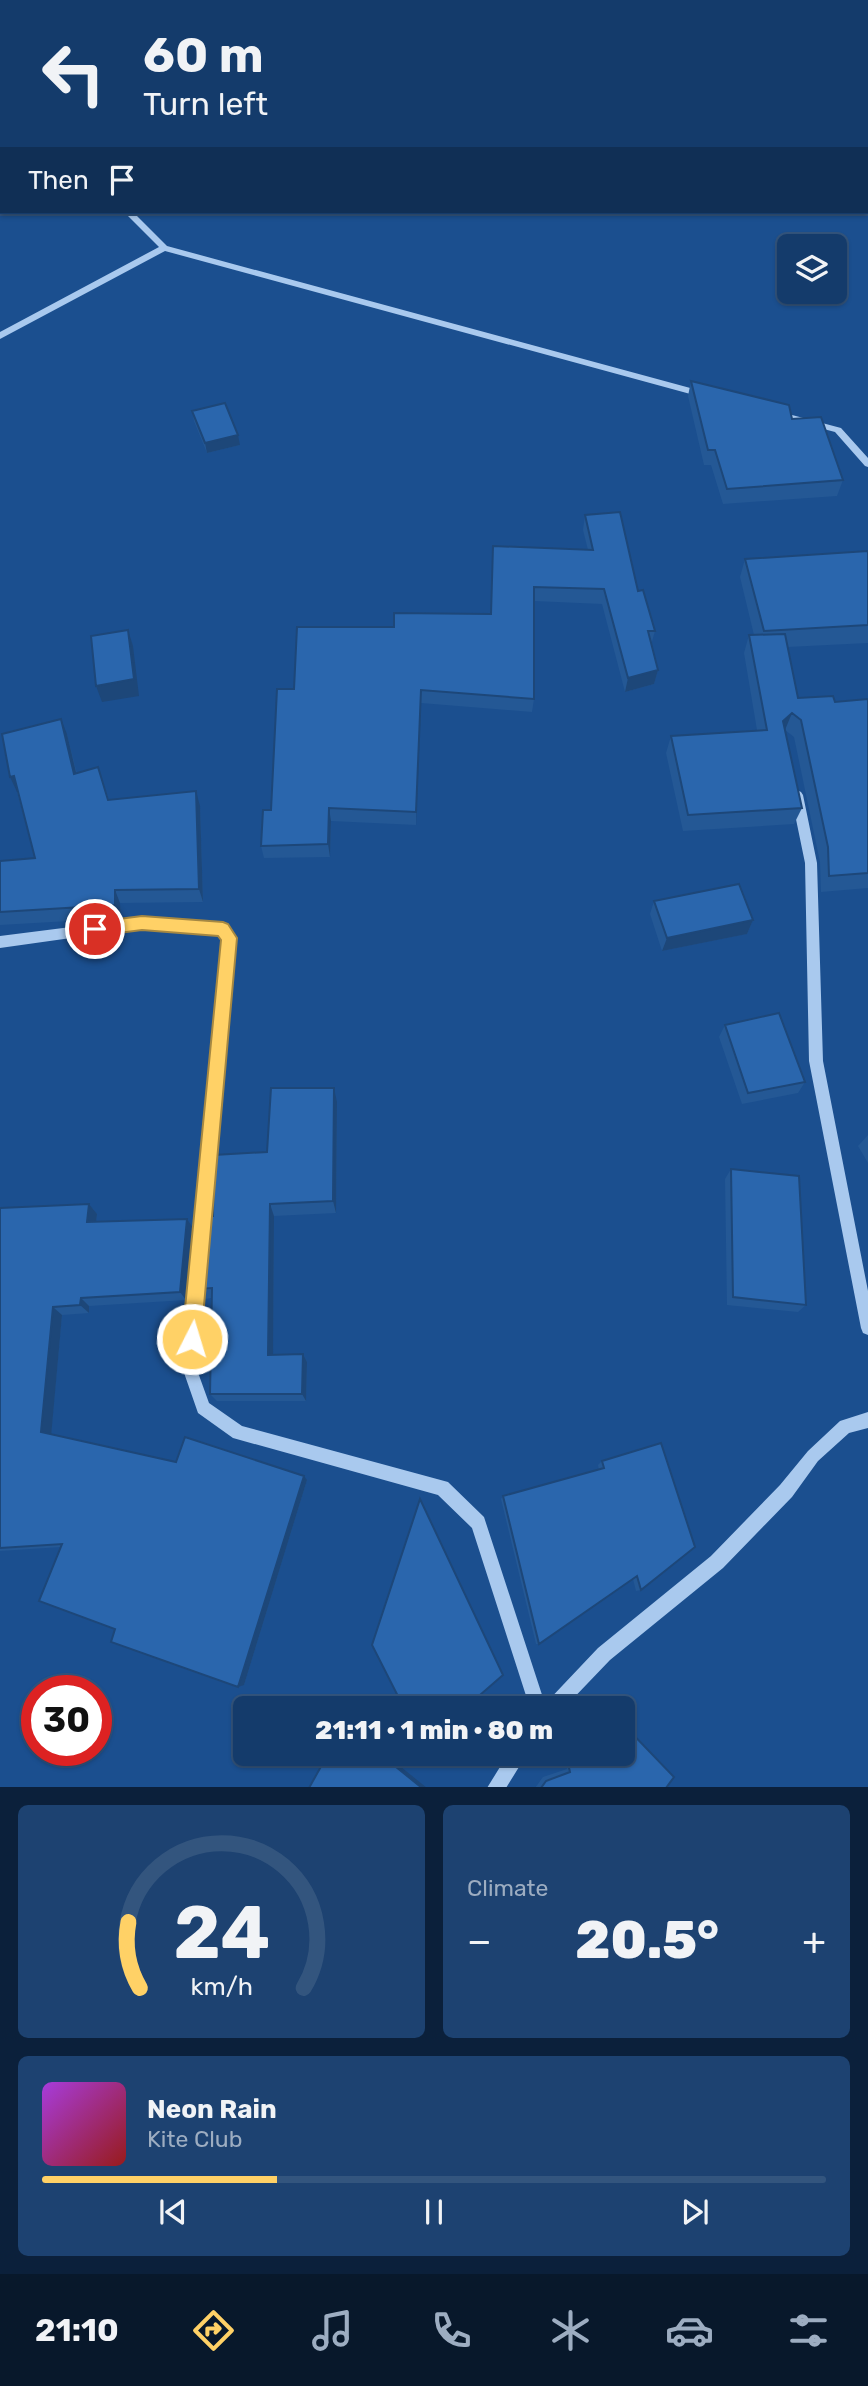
<!DOCTYPE html>
<html lang="en">
<head>
<meta charset="utf-8">
<style>
	body { margin:0; font-family:Rubik,sans-serif; background:#1d4271; color:#f1f3f6; height:100vh; display:flex; flex-direction:column; font-size:26px; white-space:nowrap }
	* { box-sizing:border-box; margin:0 }
	p { font-size:23px; color:#9dadc1 }
	.icon { flex:none; width:38px; height:38px; fill:none; stroke:currentColor; stroke-width:2; stroke-linecap:round; stroke-linejoin:round }
	.map { position:relative; height:1787px; overflow:hidden }
	.side { display:flex; flex-direction:column; gap:18px; padding:18px; background:#0b203b; flex:1 }
	.side>* { flex:none }
	.guide { position:absolute; left:0px; top:0px; width:868px; height:214px; box-shadow:0 2px 5px #0004,0 0 0 2px #33557e; background:#143b6b; color:#f1f3f6; overflow:hidden }
	.fabs { position:absolute; left:777px; top:234px; display:grid; gap:14px }
	.fabs a { display:grid; place-items:center; width:70px; height:70px; border-radius:10px; background:#143b6b; box-shadow:0 2px 5px #0004,0 0 0 2px #33557e; font-size:35px }
	.speed { position:absolute; left:21px; top:1675px; display:flex; gap:14px; font-size:35px; font-weight:700; text-align:center }
	.speed>* { display:grid; place-content:center; width:91px; height:91px; border-radius:50%; background:#143b6b; box-shadow:0 2px 5px #0004,0 0 0 2px #33557e; line-height:1 }
	.speed .limit { border:10px solid #d22; background:#fff; color:#111 }
	.pin { position:absolute; display:grid; place-items:center; width:60px; height:60px; color:#fff; margin:-30px; border:4px solid #fff; border-radius:50%; box-shadow:0 2px 7px #0007 }
	.me { position:absolute; width:77px; margin:-38px; rotate:5deg; stroke-linejoin:round; filter:drop-shadow(0 0 5px #0008) }
	.turn { display:flex; align-items:center; gap:24px; height:147px; padding:0 28px; font-size:32px }
	.turn .icon { width:91px; height:91px; stroke-width:2.5 }
	.turn b { display:block; font-size:49px; line-height:60px }
	.then { display:flex; align-items:center; height:66px; padding:0 28px; background:#0003; gap:14px; font-size:26px }
	.big { font-size:52px; font-weight:800; line-height:1.1 }
	.side .tile { flex:1; display:flex; flex-direction:column; justify-content:center; gap:10px; min-width:0; padding:0 24px; border-radius:10px; background:#1d4271 }
	.side .dial { align-items:center; gap:0 }
	.dial svg { height:182px; overflow:visible; fill:none; stroke:#33557e; stroke-width:7; stroke-linecap:round; text-anchor:middle }
	.dial text { fill:#f1f3f6; stroke:none }
	.song { display:flex; align-items:center; gap:21px }
	.cover { width:84px; height:84px; border-radius:10px; background:linear-gradient(135deg,hsl(280 70% 55%),hsl(0 70% 35%)) }
	.played { height:7px; border-radius:4px; background:linear-gradient(90deg,#ffd166 30%,#33557e 30%) }
	.keys { display:flex; justify-content:space-around; direction:ltr }
	.heat { display:flex; justify-content:space-between; align-items:center; font-size:38px; direction:ltr }
	.side .tiles { flex:1; display:grid; gap:18px; grid-template-columns:1fr 1fr }
	.tile:last-child { grid-column:span 2 }
	.trip { position:absolute; left:233px; top:1696px; width:402px; height:70px; border-radius:10px; background:#143b6b; box-shadow:0 2px 5px #0004,0 0 0 2px #33557e; font-weight:800; line-height:70px; text-align:center }
	.menu { display:flex; height:112px; justify-content:space-around; align-items:center; background:#08182b; color:#9dadc1 }
	.menu .icon { width:49px; height:49px }
	.menu .active { color:#ffd166 }
	.menu b { font-size:32px; color:#f1f3f6 }
	.map>svg:first-child { display:block }
</style>
</head>
<body>
<div class="map">
<svg width="868" height="1788" viewBox="0 0 868 1788">
	<rect width="100%" height="100%" fill="#1b4f8f"/>
	<path fill="#123a6d" stroke="#9cc4f0" stroke-width="2" d="M0,0H284L294,2H2V24Z"/>
	<g fill="none" stroke-linecap="round" stroke-linejoin="round">
		<path fill="#a9c9ee" fill-rule="evenodd" d="M153,0H161V2H153Z
			M124,212H133L167,246L705,392L710,395L705,398L165,251L0,339V332L159,247Z
			M777,411L841,428L868,458V467L865,466L835,432L774,416V412Z
			M797,790L801,792L803,795L817,863L823,1061L868,1291V1335L863,1333L861,1328L809,1061L805,863L791,795L793,792Z
			M142,918L223,924L227,925L235,938L196,1367L209,1403L242,1426L448,1482L484,1517L545,1704L598,1648L711,1556L780,1485L808,1451L840,1421L868,1412V1428L849,1433L818,1461L792,1497L723,1568L610,1660L564,1708H530L472,1528L438,1495L233,1438L198,1413L182,1367L223,939L219,934L142,928L0,948V936Z
			M508,1754H527L506,1788H487Z"/>
	</g>
	<path fill="#245895" d="M691,381L792,419L843,480L837,496L723,504L711,465H704L688,396Z
		M192,411L240,445L207,453L194,421Z
		M585,515L638,591L655,631L651,645L658,670L654,684L625,692L602,604L534,601V699L532,712L421,703L416,825L331,821L330,857L264,858L261,846L271,810L294,689L394,627L490,614L588,550L583,530Z
		M868,551V643L788,647L798,698L835,702L868,699V888L821,892L820,862L794,737L785,730L802,808L794,824L683,831L666,753L671,736L757,730L744,653L749,635H754L740,577L745,559Z
		M67,734L77,774L98,767L109,800L200,806L203,902L120,903L121,918L0,925V861L35,858L17,792Z
		M654,901L753,920L747,934L662,951L650,914Z
		M725,1025L805,1082L798,1093L742,1104L719,1037Z
		M337,1102L336,1213L274,1216L273,1355L303,1354L307,1362L306,1401H217L210,1394L211,1298L205,1299L198,1289L213,1216L267,1152Z
		M868,1135V1163L858,1146Z
		M731,1169L806,1305L798,1312L727,1305L725,1179Z
		M89,1204L97,1214L96,1221L193,1228L186,1300L89,1306V1313L62,1315L51,1434L176,1462L307,1480L244,1685L115,1629L61,1547L0,1551V1208Z
		M602,1461L641,1590L636,1591L633,1579L539,1644H536L501,1499L503,1496L599,1470L598,1465Z
		M593,1695L598,1697L608,1708H584Z
		M563,1754H623L666,1788H535L543,1777L567,1769Z"/>
	<path fill="#1d4779" d="M238,435L240,445L207,453L205,443Z
		M128,630L133,646L139,696L102,702L96,686Z
		M658,670L654,684L625,692L628,678Z
		M421,690V703L416,825V812Z
		M792,713L785,730L783,721Z
		M61,719L67,734L80,789L74,774Z
		M14,776L21,791L17,792L10,777Z
		M196,791L200,806L203,902L199,889Z
		M329,808L331,821L330,857L328,844Z
		M115,890L120,903L121,918L115,905Z
		M753,920L747,934L662,951L667,938Z
		M334,1088L337,1102L336,1213L333,1201Z
		M89,1204L97,1214L95,1231L87,1222Z
		M270,1204L274,1216L273,1364L268,1355Z
		M187,1219L193,1228L186,1300L180,1292Z
		M81,1298L89,1306V1313L80,1305Z
		M53,1307L62,1315L51,1437L41,1432Z
		M303,1354L307,1362L306,1401L302,1394Z
		M304,1476L307,1480L244,1685L238,1687Z
		M380,1754H385L427,1788H422Z"/>
	<path fill="#2a66ad" stroke="#1d4779" stroke-width="2" d="M691,381L789,405L792,419L821,417L843,480L727,489L715,450H708Z
		M225,403L238,435L205,443L192,411Z
		M620,512L638,591L643,590L655,631H648L658,670L628,678L604,589L534,587V699L421,690L416,812L329,808L328,844L261,846L263,810H271L277,689H294L297,627H394V613L491,614L493,546L593,550L585,515Z
		M868,551V625L764,631L745,559Z
		M128,630L134,679L96,686L91,636Z
		M785,634L798,698L833,696L835,702L868,699V873L829,876L828,847L801,720L792,713L783,721L802,808L688,815L671,736L767,730L749,635Z
		M61,719L74,774L98,767L108,800L196,791L199,889L115,890V905L0,912V861L35,858L14,776L10,777L2,734Z
		M739,884L753,920L667,938L654,901Z
		M779,1013L805,1082L748,1093L725,1025Z
		M271,1088H334L333,1201L270,1204L268,1355L303,1354L302,1394H210L212,1288L198,1289L205,1216H213L214,1155L267,1152Z
		M731,1169L799,1176L806,1305L733,1297Z
		M89,1204L87,1222L187,1219L180,1292L81,1298L80,1305L53,1307L41,1432L176,1462L185,1437L304,1476L238,1687L111,1642L115,1629L39,1601L62,1544L0,1548V1208Z
		M661,1443L695,1547L641,1590L637,1576L539,1644L503,1496L604,1468L602,1461Z
		M420,1499L503,1675L465,1708H404L372,1645Z
		M598,1697L608,1708H589Z
		M623,1724L674,1777L666,1788H541L546,1781L570,1772L566,1754H623Z
		M328,1754H380L422,1788H309Z"/>
	<path fill="#ffd166" stroke="#a68842" stroke-width="2" d="M142,916L223,922L228,924L237,938L201,1339L198,1346L192,1348L185,1346L182,1339L221,940L218,936L142,930L95,936L87,929L95,922Z"/>
</svg>
<div class="fabs">
<a><svg class="icon" aria-label="layers" viewBox="0 0 24 24"><path d="M12 4l9 5-9 5-9-5zM3 14l9 5 9-5"/></svg></a>
</div>
<div class="speed"><div class="limit">30</div></div>
<div class="pin" style="left:95px;top:929px;background:#d93025"><svg class="icon" aria-label="arrive" viewBox="0 0 24 24"><path d="M6 21V4h12l-3 4 3 4H6"/></svg></div>
<svg class="me" style="left:192px;top:1339px" viewBox="-20 -20 40 40"><circle r="17" fill="#ffd166" stroke="#fff" stroke-width="3"/><path d="M0-11L8 9 0 5-8 9z" fill="#fff"/></svg>
<div class="trip">21:11 · 1 min · 80 m</div>
<div class="guide">
<div class="turn"><svg class="icon" aria-label="left" viewBox="0 0 24 24"><path d="M17 20v-9H6M10 6l-5 5 5 5"/></svg><div><b>60 m</b>Turn left</div></div>
<div class="then">Then<svg class="icon" aria-label="arrive" viewBox="0 0 24 24"><path d="M6 21V4h12l-3 4 3 4H6"/></svg></div>
</div>
</div>
<section class="side">
<div class="tiles">
<div class="tile dial"><svg viewBox="0 0 100 80">
<path d="M14 69A42 42 0 1 1 86 69"/>
<path d="M14 69A42 42 0 0 1 9 40" stroke="#ffd166"/>
<text x="50" y="56" font-size="32" font-weight="700">24</text>
<text x="50" y="72" font-size="11">km/h</text>
</svg></div>
<div class="tile"><p>Climate</p>
<div class="heat"><a>−</a><b class="big">20.5°</b><a>+</a></div>
</div>
<div class="tile">
<div class="song"><i class="cover"></i><div><b>Neon Rain</b><p>Kite Club</p></div></div>
<div class="played"></div>
<div class="keys"><svg class="icon" aria-label="previous" viewBox="0 0 24 24"><path d="M18 5L8 12l10 7zM5 5v14"/></svg><svg class="icon" aria-label="pause" viewBox="0 0 24 24"><path d="M8 5v14M16 5v14"/></svg><svg class="icon" aria-label="next" viewBox="0 0 24 24"><path d="M6 5l10 7-10 7zM19 5v14"/></svg></div>
</div>
</div>
</section>
<nav class="menu">
<b>21:10</b>
<svg class="icon active" aria-label="directions" viewBox="0 0 24 24"><path d="M12 3l9 9-9 9-9-9zM9 14v-3h6M13 9l2 2-2 2"/></svg>
<svg class="icon" aria-label="music" viewBox="0 0 24 24"><path d="M9 18V5l10-2v13"/><circle cx="6" cy="18" r="3"/><circle cx="16" cy="16" r="3"/></svg>
<svg class="icon" aria-label="phone" viewBox="0 0 24 24"><path d="M5 4h4l2 5-3 2q2 4 5 5l2-3 5 2v4C11 20 4 13 5 4z"/></svg>
<svg class="icon" aria-label="climate" viewBox="0 0 24 24"><path d="M12 3v18M4 7l16 10M4 17L20 7"/></svg>
<svg class="icon" aria-label="car" viewBox="0 0 24 24"><path d="M5 17H2v-5l4-1 3-4h7l3 4 3 1v5h-3M9 17h6M6 11h13"/><circle cx="7" cy="17" r="2"/><circle cx="17" cy="17" r="2"/></svg>
<svg class="icon" aria-label="filters" viewBox="0 0 24 24"><path d="M4 7h16M4 17h16"/><circle cx="9" cy="7" r="2"/><circle cx="15" cy="17" r="2"/></svg>
</nav>
</body>
</html>
